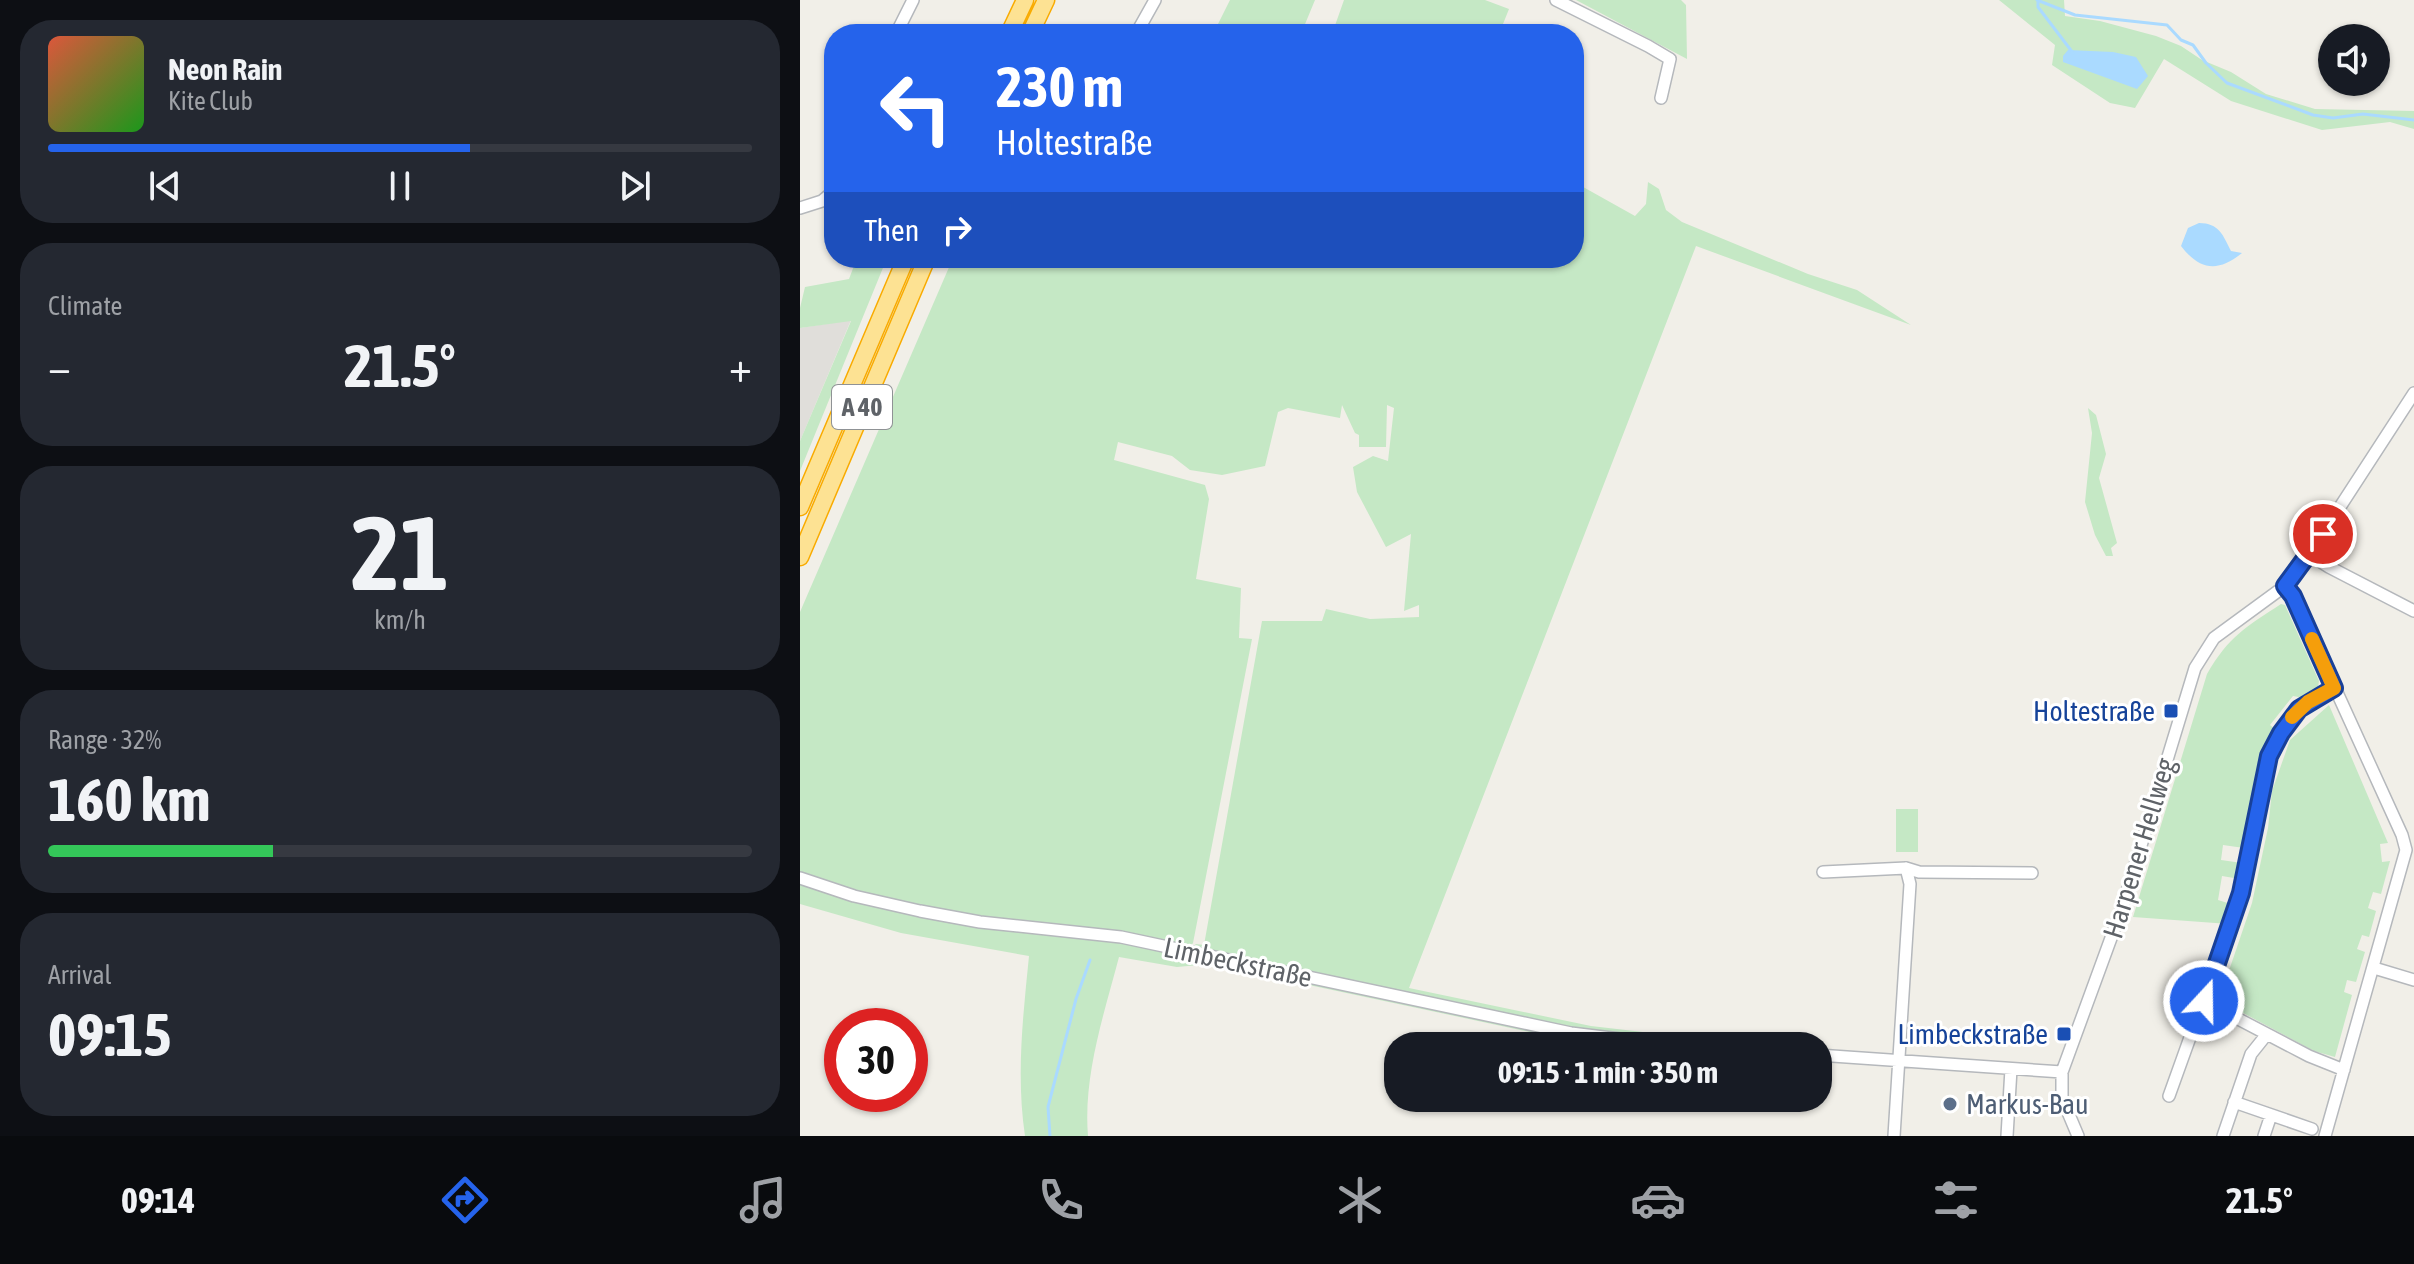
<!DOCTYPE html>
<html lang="en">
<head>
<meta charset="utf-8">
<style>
	body { margin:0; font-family:"Asap Condensed",sans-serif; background:#242831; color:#f1f3f6; height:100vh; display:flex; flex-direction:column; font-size:30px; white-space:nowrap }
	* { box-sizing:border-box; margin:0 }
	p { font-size:26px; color:#9ea1a6 }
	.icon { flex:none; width:44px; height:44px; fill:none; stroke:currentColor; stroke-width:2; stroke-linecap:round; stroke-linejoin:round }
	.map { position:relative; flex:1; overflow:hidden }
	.side { display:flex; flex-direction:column; gap:20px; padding:20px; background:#0d0f14; width:800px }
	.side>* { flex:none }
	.guide { position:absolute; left:24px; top:24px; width:760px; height:244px; border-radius:32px; box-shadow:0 2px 6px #0004; background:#2563eb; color:#fff; overflow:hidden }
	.tools { position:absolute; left:1518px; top:24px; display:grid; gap:16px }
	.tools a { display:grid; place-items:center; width:72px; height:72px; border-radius:50%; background:#171b24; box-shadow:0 2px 6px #0004; font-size:40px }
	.speed { position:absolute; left:24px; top:1008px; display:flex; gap:16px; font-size:40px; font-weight:700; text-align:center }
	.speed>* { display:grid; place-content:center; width:104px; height:104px; border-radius:50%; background:#171b24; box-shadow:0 2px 6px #0004; line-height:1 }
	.speed .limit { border:12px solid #d22; background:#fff; color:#111 }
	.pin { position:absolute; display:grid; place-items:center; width:68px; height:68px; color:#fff; margin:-34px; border:4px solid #fff; border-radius:50%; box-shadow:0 2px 8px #0007 }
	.me { position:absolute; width:88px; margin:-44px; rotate:21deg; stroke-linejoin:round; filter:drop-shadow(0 0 6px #0008) }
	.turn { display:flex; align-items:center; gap:28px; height:168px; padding:0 40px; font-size:36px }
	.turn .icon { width:104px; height:104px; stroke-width:2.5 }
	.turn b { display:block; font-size:56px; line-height:68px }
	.then { display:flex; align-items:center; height:76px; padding:0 40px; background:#0003; gap:16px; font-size:30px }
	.big { font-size:60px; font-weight:700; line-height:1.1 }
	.side .widget { flex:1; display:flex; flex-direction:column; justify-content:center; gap:12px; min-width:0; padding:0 28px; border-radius:32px; background:#242831 }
	.side .dial { align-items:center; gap:0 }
	.dial b { font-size:104px; line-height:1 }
	.song { display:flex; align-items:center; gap:24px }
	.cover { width:96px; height:96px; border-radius:12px; background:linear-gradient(135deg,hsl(10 70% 55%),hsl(120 70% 35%)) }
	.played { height:8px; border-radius:4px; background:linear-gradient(90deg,#2563eb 60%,#363941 60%) }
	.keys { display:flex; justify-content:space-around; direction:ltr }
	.heat { display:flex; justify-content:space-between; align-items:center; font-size:44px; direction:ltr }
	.charge { height:12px; border-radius:6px; background:linear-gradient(90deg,#34c759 32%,#363941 0) }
	.trip { position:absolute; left:584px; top:1032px; width:448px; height:80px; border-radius:32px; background:#171b24; box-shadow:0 2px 6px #0004; font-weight:700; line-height:80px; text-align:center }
	.tab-bar { display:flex; height:128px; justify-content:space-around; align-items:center; background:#090b0e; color:#9ea1a6 }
	.tab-bar .icon { width:56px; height:56px }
	.tab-bar .active { color:#2563eb }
	.tab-bar b { font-size:36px; color:#f1f3f6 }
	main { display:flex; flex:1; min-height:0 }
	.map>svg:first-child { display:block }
</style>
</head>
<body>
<main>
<section class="side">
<div class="widget">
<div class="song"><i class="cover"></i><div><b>Neon Rain</b><p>Kite Club</p></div></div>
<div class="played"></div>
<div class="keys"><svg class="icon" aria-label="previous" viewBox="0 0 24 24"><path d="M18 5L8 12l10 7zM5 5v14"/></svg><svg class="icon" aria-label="pause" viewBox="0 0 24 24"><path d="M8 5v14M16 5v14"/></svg><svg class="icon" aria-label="next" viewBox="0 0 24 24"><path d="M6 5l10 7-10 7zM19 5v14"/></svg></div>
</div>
<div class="widget"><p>Climate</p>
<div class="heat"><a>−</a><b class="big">21.5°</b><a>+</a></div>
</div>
<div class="widget dial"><b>21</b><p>km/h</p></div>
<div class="widget"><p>Range · 32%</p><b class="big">160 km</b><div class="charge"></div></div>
<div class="widget"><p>Arrival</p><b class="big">09:15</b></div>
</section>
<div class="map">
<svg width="1614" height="1136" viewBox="0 0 1614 1136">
	<rect width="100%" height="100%" fill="#f1efe8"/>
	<path fill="#e0deda" d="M51,320L0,441V328Z"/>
	<path fill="#c5e8c5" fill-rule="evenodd" d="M430,0H515L503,29L504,34H413Z
		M544,0H685L709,9L699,34H532Z
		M776,0H881L886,5L887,59Z
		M1199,0H1264L1265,16L1300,21L1356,36L1381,46L1402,60L1431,72L1466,94L1515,109L1614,111V129L1590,122L1522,130L1431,101L1364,59L1335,108L1310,103L1252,65L1255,45Z
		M774,168L776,183L835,216L846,204L848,182L859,189L866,210L882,222L1008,274L1057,290L1111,325L896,246L609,988L791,1026L886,1037L982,1042L977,1046H796L410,964L377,967L319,957C304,1014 283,1076 288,1136H225C216,1076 223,1016 229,956L101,933L0,904V612L153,258H774ZM542,405L555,433L559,435V447H586L587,405L594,408L588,461L573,456L553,467L557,492L586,547L611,534L604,611L619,605V617L570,619L526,609L522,621H462L404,945L396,944L387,951L393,943L452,639L439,638L441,588L396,579L409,499L405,485L314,460L318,442L372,456L390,470L422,475L465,466L478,412L488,408L540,418Z
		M57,258H87L0,471V441L51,321L0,328V308L5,287L49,279Z
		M1288,408L1296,415L1306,454L1299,478L1317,543L1311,548L1313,556H1306L1295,535L1285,502L1292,433Z
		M1481,604L1485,605L1519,681L1518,687L1504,698L1493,696L1470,725L1476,730L1462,762L1444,848L1423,845L1421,860L1442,863L1440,879L1422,876L1418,900L1434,905L1429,924L1333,917L1407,674C1429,636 1446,627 1481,604Z
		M1529,705L1588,843L1580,844L1582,862L1590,861L1581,894L1573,892L1568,908L1576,911L1569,937L1562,935L1557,949L1565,952L1556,982L1547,980L1544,992L1552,995L1535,1057L1514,1051L1419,1000L1452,903L1468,828L1472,791L1490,740Z
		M1096,809H1118V852H1096Z"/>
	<path fill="#aadaff" d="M1268,50L1313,52L1336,57L1348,76L1337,89L1263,62V56Z
		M1399,223C1419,223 1423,235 1431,251L1442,253C1419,272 1400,271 1381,246L1388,228Z"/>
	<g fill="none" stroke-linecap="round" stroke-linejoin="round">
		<path stroke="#aadaff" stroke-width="3" d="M1237,0L1275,15L1367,25L1381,40L1393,45L1406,63L1427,83L1513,115L1533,118L1563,114L1614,120
			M1238,1V7L1273,53
			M250,1136L248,1107L276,999L290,960"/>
		<g stroke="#b5b8bc" stroke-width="14">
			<path id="minor" d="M756,0L848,46L870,59L861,98
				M96,34L113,0
				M336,34L355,0
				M0,208L22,201L34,191
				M1510,555L1529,567L1614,611
				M1485,586L1493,596L1602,835L1606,850L1525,1136
				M1023,872L1106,868L1119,872L1232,873
				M0,878L54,896L120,911L180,922L321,937L771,1033L877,1046
				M1574,968L1614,980
				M1404,1001L1509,1056L1544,1070
				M1018,1055L1262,1072
				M1369,1096L1440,898L1469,756L1481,733L1499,709L1534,688
				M1434,1102L1512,1129
				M1094,1136L1110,884L1106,868
				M1207,1136L1211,1069
				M1278,1136L1262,1098V1072L1322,908L1395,668L1414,638L1485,586L1499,570L1614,393
				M1423,1136L1451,1054L1467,1034
				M1464,1136L1471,1115"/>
		</g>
		<g stroke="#f9ab00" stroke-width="19">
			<path id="highway" d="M209,34L225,0
				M230,34L246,0
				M0,507L106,258
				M0,557L127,258"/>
		</g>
		<use href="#minor" stroke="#fff" stroke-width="11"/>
		<use href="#highway" stroke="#fde293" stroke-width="16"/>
	</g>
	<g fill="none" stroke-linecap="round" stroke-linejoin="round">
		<g stroke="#184099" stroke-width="20">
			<path id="route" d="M1404,1001L1441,893L1469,756L1481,733L1499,709L1534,688L1493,596L1485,586L1523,534"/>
		</g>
		<use href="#route" stroke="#2563eb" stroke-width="14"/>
		<path stroke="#f59e0b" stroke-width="14" d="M1492,717L1508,702L1534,688L1512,639"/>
	</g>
	<g fill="#1a4fb4" stroke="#fff" stroke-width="3">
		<rect x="1363" y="703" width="16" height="16" rx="4"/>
		<rect x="1256" y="1026" width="16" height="16" rx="4"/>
	</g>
	<circle fill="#5c6f8a" stroke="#fff" stroke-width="3" cx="1150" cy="1104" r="8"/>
	<g text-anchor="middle" stroke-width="6" stroke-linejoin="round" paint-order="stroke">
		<rect fill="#fff" stroke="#8f9295" stroke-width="2" x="32" y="385" width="60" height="44" rx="6"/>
		<g font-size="26" font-weight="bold" fill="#5f6368">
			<text x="62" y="416">A 40</text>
		</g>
		<g font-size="28" fill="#164399" stroke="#fff" text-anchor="end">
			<text x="1355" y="721">Holtestraße</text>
			<text x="1248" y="1044">Limbeckstraße</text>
		</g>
		<g font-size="28" fill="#5f6368" stroke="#fff">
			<text transform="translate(1339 848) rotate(-73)" y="10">Harpener Hellweg</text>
			<text transform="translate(438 962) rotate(12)" y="10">Limbeckstraße</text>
		</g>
		<g font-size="28" fill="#4e5e75" stroke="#fff" text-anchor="start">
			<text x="1166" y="1114">Markus-Bau</text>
		</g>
	</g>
</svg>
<div class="tools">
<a><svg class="icon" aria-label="sound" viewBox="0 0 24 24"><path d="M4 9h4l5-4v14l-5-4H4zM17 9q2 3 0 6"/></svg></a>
</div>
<div class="speed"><div class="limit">30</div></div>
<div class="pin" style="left:1523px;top:534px;background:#d93025"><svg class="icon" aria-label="arrive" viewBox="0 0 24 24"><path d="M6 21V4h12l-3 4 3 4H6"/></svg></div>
<svg class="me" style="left:1404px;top:1001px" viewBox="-20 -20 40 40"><circle r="17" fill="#2563eb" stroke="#fff" stroke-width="3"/><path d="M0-11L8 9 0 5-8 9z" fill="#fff"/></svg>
<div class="trip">09:15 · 1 min · 350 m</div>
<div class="guide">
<div class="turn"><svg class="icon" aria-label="left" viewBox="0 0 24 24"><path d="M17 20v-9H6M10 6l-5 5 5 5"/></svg><div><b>230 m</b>Holtestraße</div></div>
<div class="then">Then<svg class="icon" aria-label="right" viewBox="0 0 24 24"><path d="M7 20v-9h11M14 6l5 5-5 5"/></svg></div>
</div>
</div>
</main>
<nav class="tab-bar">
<b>09:14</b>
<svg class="icon active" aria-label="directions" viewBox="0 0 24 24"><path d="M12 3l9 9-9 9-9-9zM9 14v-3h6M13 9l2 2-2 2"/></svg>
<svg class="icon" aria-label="music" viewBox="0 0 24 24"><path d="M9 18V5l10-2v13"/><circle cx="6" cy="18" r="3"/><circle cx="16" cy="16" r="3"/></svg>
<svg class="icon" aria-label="phone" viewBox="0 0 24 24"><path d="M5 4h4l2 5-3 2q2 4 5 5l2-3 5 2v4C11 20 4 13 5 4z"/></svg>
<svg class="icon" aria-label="climate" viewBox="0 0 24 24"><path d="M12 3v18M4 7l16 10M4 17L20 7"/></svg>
<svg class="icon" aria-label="car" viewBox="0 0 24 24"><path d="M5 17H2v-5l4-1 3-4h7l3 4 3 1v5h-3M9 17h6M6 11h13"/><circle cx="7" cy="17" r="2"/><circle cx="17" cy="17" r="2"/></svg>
<svg class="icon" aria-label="filters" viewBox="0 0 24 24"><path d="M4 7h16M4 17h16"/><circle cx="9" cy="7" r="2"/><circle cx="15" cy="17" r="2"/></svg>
<b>21.5°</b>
</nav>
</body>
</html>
